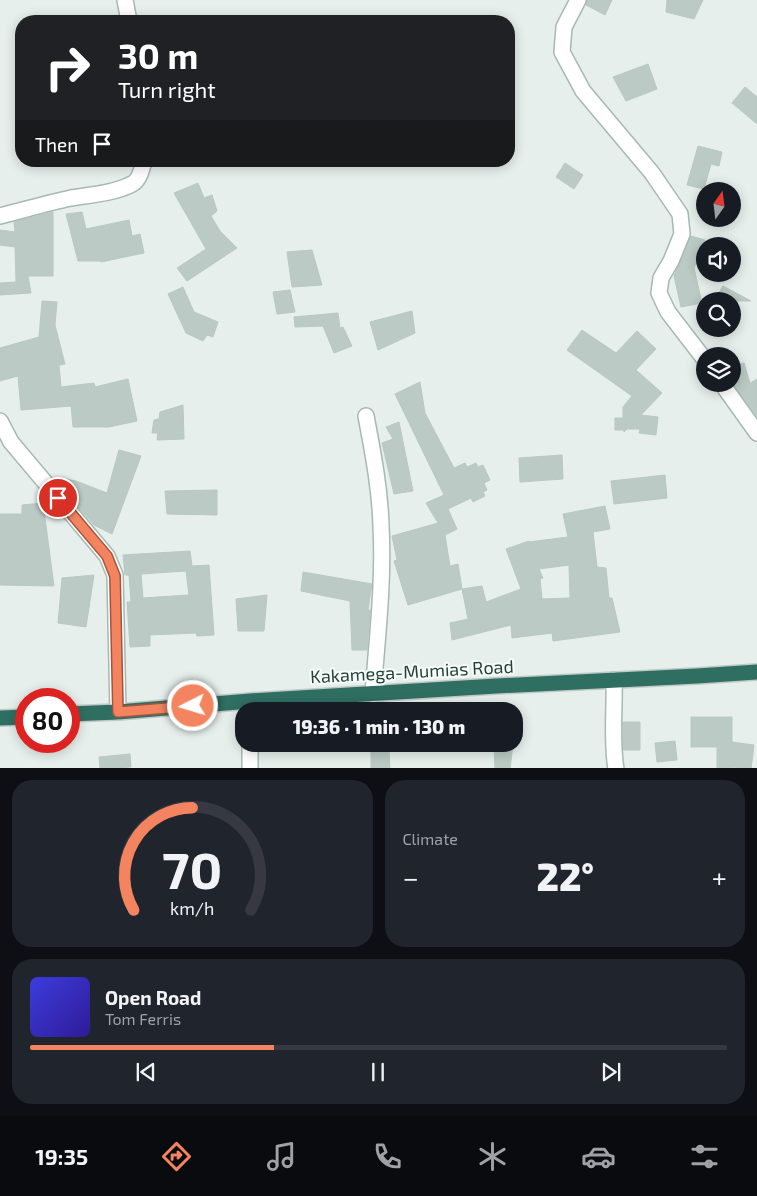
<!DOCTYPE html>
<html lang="en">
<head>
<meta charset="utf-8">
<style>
	body { margin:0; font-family:"Exo 2",sans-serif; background:#20242c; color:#f1f3f6; height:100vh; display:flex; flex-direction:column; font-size:19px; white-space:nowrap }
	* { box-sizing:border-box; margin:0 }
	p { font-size:16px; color:#9ea1a6 }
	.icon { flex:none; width:28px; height:28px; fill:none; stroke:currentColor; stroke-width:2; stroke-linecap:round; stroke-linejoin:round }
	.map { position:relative; height:768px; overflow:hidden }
	.panel { display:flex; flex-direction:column; gap:12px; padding:12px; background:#0d0f14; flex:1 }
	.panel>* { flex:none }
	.banner { position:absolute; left:15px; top:15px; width:500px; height:152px; border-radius:20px; box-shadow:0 2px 12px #0003; background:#202124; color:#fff; overflow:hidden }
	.needle { width:32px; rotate:14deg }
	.controls { position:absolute; left:696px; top:182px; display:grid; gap:10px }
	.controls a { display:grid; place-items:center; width:45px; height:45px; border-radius:50%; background:#171b24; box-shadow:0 2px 12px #0003; font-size:25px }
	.speed { position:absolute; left:15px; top:688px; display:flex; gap:10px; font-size:25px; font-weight:700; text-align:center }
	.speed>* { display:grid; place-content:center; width:65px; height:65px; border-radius:50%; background:#171b24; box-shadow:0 2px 12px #0003; line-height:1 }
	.speed .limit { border:8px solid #d22; background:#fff; color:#111 }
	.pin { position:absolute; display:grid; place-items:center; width:42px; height:42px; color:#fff; margin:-21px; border:2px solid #fff; border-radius:50%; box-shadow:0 1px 5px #0007 }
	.me { position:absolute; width:55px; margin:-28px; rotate:265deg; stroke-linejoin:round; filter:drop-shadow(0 0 4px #0008) }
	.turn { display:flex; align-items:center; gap:18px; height:105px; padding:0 20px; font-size:22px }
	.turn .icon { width:65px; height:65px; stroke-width:2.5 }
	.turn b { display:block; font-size:35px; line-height:42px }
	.then { display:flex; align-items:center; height:48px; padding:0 20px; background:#0003; gap:10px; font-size:19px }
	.big { font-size:38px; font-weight:800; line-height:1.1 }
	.panel .card { flex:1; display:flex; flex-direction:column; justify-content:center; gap:8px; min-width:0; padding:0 18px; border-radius:20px; background:#20242c }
	.panel .dial { align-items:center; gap:0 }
	.dial svg { height:130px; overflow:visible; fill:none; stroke:#363941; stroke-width:7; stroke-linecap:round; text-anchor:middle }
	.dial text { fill:#f1f3f6; stroke:none }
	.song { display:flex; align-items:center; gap:15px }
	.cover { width:60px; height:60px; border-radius:8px; background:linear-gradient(135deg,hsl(240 70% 55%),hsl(250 70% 35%)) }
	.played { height:5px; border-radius:2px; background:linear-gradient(90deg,#f4845f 35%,#363941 35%) }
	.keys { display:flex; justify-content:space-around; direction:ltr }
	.heat { display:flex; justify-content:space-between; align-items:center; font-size:28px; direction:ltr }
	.panel .tiles { flex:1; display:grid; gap:12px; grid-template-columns:1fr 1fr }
	.card:last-child { grid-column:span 2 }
	.trip { position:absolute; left:235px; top:702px; width:288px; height:50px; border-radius:20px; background:#171b24; box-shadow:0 2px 12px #0003; font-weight:800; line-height:50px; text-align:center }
	.dock { display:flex; height:80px; justify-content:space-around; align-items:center; background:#090b0e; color:#9ea1a6 }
	.dock .icon { width:35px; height:35px }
	.dock .on { color:#f4845f }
	.dock b { font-size:22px; color:#f1f3f6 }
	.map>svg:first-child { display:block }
</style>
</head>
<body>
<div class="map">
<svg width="757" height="769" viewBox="0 0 757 769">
	<rect width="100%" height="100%" fill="#e6efeb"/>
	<path fill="#bbcac4" stroke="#b8c9c2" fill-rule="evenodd" d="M587,0H612L605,15L586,5Z
		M667,0H703L694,19L666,12Z
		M648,64L657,89L626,101L613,77Z
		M745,87L757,97V124L732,103Z
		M698,146L722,152L719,166L711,164L704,189L687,185Z
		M565,163L583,175L574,189L556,177Z
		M198,183L204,198L212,195L217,211L211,216L220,231L237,248L187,281L177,268L206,249L174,193Z
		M53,212V276H28L31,293L0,295V283L16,282L15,247L0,245V230L15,232L14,222Z
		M82,212L86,229L129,220L132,236L140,234L144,253L101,262V261H78L66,214Z
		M691,236L705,240L694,268L702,303L681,307L674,276Z
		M312,250L322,285L292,287L287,252Z
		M723,286L751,301H714Z
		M183,287L194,312L218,322L213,337L207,335L203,341L186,333L168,294Z
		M290,290L295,312L277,314L273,292Z
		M42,301L57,302L55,325L65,364L59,365L61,387L94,383L95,387L128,379L137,421L109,427H73L71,406L21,410L18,376L0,381V348L39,337Z
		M412,311L415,333L378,350L370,322Z
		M338,313L340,328L343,327L352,346L334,353L323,326L295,327L294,317Z
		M582,330L616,353L637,331L656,349L636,370L662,393L641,415L658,417L656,435L639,433L640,429H627L624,432V430H615V418H623V407L632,396L567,350Z
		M744,363L750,383L757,379V417L732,383V366Z
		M420,382L425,413L454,468L465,463L467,467L476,463L478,467L483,465L490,480L484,483L487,490L483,492L485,496L473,502L471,498L448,509L457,529L445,535L450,566L458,564L462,589L408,605L394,561L397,560L392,536L438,523L426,503L444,495L395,394Z
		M183,405L184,439L157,440L158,433H152L154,420L159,419L160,412Z
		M399,422L413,491L394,494L382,443L393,439L386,427Z
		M119,450L141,456L112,534L94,525L62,489V485L66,479L76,481L107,493Z
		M562,455L563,479L520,482L519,458Z
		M665,475L667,498L614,504L611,481Z
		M217,490V515L167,514L165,491Z
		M43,503L54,586L0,585V514H22V505Z
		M605,506L610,529L593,532L597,567L606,568L609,598H612L620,632L553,641L552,633L512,638L511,625L452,640L450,623L468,619L462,589L482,586L486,602L521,589L506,549L529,541V542L568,537L563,514ZM569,565L570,598L542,599L540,579L543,578L539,569Z
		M190,551L192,566L209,565L214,635L197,636L196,633L150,635V646L130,647L127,602H131L129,575H125L123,555ZM186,571L189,595L143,598L141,574Z
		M303,572L372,584L368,610H370L367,650H352L350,601L301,591Z
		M94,575L86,627L58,623L62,578Z
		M267,595L264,631H238L236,599Z
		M691,717H732V742L754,745L751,769L732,767V769H717V747H691Z
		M623,722H640V750H623Z
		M675,741L677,760L657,762L655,743Z
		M494,744H513L510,769H495Z
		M389,750L390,769H371V751Z
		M130,754L131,767L100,769L99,757Z"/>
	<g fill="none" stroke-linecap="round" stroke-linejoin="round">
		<g stroke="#a8b8b2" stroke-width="18">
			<path id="minor" d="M125,0L129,21
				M578,0L564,27L562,52L583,91L652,173L680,214L682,234L671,261L661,278L659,293L668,312L705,360
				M0,216C24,210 47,203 71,198C90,195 115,193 132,184C139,181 142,169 144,161
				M722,384L757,433
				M366,416C373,453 380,489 381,526C384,583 377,638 373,694
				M0,421L11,442L107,556L115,575L118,712
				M614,680C615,710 611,739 616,769
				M250,744V769"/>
		</g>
		<g stroke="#c2cac8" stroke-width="18">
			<path id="highway" d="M69,714L118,712L250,701L496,686L697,676L757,672
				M0,718L26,717"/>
		</g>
		<use href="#minor" stroke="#fff" stroke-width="15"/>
		<use href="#highway" stroke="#2f6f62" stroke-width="15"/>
	</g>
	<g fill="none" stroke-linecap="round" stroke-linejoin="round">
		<g stroke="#9f563e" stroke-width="12">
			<path id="route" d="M58,498L107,556L115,576L118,712L193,706"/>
		</g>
		<use href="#route" stroke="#f4845f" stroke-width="9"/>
	</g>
	<g text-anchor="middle" stroke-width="4" stroke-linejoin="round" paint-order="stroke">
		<g font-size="18" fill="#24423a" stroke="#f7fbf9">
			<text transform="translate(412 672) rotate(-3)" y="6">Kakamega-Mumias Road</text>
		</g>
	</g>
</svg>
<div class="controls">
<a><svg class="needle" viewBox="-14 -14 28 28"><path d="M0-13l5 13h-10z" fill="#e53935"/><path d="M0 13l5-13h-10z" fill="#9ea1a6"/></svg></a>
<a><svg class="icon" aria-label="sound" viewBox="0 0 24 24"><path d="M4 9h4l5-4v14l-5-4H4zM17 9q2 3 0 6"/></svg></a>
<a><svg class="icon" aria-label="search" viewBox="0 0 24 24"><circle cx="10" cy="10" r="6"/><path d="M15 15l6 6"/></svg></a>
<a><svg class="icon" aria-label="layers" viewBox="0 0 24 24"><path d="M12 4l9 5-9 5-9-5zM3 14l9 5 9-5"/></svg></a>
</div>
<div class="speed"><div class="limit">80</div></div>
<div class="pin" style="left:58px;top:498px;background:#d93025"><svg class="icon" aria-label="arrive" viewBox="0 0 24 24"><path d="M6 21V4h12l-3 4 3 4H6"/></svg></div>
<svg class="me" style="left:193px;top:706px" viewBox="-20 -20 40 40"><circle r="17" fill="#f4845f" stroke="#fff" stroke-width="3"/><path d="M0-11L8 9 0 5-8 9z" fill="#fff"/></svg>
<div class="trip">19:36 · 1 min · 130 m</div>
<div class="banner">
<div class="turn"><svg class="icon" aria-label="right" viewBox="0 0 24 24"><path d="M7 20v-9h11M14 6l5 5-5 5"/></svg><div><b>30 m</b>Turn right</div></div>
<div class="then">Then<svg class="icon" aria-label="arrive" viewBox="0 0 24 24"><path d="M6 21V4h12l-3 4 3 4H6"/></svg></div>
</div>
</div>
<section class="panel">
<div class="tiles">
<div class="card dial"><svg viewBox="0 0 100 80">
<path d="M14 69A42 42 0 1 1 86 69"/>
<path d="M14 69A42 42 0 0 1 50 6" stroke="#f4845f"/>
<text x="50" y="56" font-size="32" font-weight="700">70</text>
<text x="50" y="72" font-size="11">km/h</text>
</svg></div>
<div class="card"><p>Climate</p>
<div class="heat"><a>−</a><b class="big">22°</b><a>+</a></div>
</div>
<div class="card">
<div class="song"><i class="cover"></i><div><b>Open Road</b><p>Tom Ferris</p></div></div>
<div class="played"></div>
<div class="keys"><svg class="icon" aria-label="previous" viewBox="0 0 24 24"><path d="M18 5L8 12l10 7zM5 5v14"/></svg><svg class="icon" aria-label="pause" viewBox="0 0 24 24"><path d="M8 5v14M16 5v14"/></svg><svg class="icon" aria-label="next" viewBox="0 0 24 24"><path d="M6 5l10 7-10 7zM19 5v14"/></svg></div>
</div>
</div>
</section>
<nav class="dock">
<b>19:35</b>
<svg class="icon on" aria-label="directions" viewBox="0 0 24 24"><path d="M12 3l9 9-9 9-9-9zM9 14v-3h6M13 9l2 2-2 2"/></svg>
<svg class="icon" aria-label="music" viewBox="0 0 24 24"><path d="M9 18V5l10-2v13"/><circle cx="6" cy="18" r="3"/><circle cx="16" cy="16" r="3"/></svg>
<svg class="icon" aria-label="phone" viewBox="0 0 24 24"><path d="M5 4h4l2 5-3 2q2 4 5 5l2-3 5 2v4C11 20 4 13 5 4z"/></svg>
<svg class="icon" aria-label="climate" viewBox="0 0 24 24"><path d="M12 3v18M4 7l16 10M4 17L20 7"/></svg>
<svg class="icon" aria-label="car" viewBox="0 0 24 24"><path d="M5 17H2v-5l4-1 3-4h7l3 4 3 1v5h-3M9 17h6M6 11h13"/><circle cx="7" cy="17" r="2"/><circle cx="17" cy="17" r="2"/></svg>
<svg class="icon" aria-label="filters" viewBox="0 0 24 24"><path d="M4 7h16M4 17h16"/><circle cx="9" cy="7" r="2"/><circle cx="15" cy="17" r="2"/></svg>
</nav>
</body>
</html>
